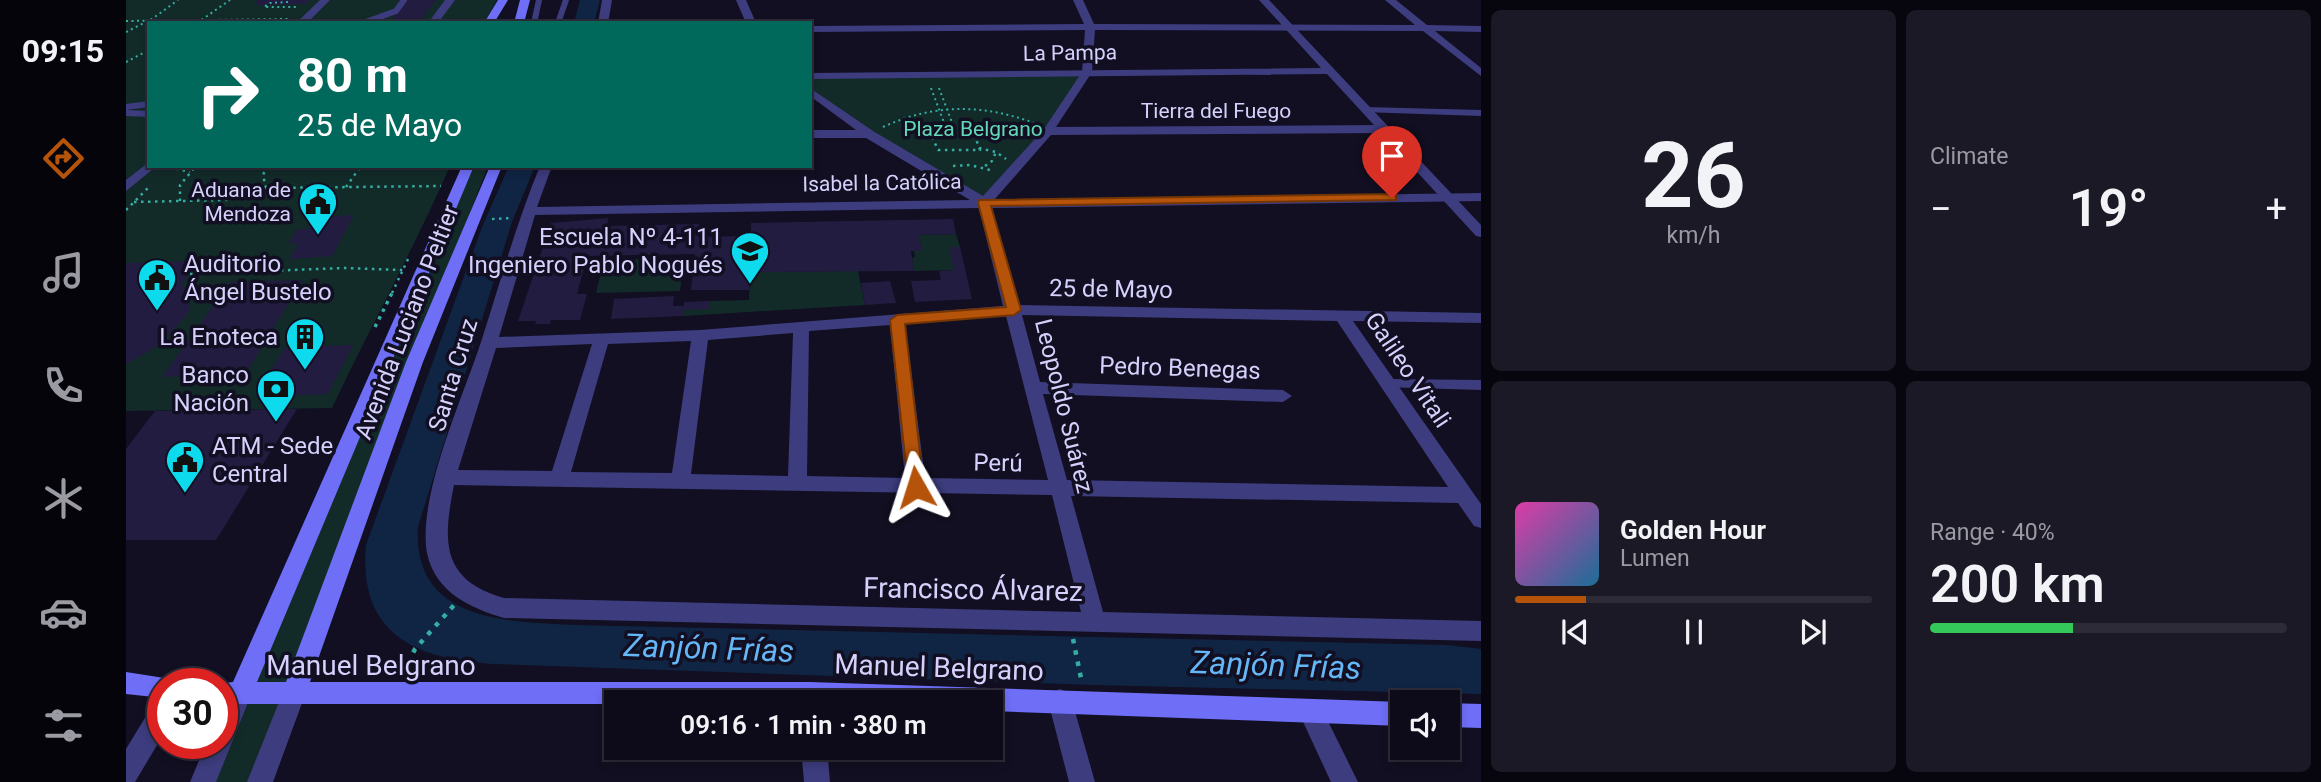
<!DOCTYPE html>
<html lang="en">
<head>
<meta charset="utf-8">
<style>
	body { margin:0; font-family:Roboto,sans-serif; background:#1b1926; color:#f1f3f6; height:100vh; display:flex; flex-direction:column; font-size:26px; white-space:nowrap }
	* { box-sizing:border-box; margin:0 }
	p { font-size:23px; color:#9a9ba2 }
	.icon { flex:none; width:38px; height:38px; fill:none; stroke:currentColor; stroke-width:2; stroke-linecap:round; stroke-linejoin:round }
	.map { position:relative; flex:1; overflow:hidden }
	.drawer { display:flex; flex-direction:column; gap:10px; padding:10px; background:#07060e; width:840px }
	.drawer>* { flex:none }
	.guide { position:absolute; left:21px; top:21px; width:665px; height:147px; border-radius:0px; box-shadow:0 4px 10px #0003,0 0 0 2px #2d2b38; background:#00695c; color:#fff; overflow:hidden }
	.controls { position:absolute; left:1264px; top:690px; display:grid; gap:14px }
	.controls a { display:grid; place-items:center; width:70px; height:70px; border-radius:0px; background:#0d0b19; box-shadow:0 4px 10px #0003,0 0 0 2px #2d2b38; font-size:35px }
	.speed { position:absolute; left:21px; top:668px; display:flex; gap:14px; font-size:35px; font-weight:700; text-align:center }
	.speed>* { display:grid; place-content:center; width:91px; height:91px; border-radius:50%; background:#0d0b19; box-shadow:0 4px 10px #0003,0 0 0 2px #2d2b38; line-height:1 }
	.speed .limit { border:10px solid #d22; background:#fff; color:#111 }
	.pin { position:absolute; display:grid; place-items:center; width:60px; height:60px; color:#fff; margin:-72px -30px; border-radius:50% 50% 50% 0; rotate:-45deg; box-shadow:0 0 7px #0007 }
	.pin .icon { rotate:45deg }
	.me { position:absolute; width:77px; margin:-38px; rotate:354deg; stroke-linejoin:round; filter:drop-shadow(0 0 5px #0008) }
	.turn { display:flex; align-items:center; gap:24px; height:147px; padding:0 35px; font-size:32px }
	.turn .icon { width:91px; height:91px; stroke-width:2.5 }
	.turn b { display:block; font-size:49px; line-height:60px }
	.big { font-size:52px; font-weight:600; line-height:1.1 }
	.drawer .tile { flex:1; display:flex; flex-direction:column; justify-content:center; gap:10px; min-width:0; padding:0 24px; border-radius:10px; background:#1b1926 }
	.drawer .dial { align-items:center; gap:0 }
	.dial b { font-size:91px; line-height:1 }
	.song { display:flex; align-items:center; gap:21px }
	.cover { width:84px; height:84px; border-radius:10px; background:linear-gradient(135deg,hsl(320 70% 55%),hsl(200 70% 35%)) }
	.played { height:7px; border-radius:4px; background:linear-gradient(90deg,#b45309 20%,#2d2b38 20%) }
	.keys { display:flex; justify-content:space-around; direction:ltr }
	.heat { display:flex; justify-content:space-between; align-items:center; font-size:38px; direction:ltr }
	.charge { height:10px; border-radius:5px; background:linear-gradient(90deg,#34c759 40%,#2d2b38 0) }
	.drawer .tiles { flex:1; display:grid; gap:10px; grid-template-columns:repeat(2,1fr) }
	.trip { position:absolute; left:478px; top:690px; width:399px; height:70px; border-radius:0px; background:#0d0b19; box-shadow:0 4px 10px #0003,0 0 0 2px #2d2b38; font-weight:600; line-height:70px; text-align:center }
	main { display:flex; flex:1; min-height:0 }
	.dock { display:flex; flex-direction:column; width:126px; justify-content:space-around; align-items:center; background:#05040a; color:#9a9ba2 }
	.dock .icon { width:49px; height:49px }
	.dock .selected { color:#b45309 }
	.dock b { font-size:32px; color:#f1f3f6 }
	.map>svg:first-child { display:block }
</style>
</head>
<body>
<main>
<nav class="dock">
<b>09:15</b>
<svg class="icon selected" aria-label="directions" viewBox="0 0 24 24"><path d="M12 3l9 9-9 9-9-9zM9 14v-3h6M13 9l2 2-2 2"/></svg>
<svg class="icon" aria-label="music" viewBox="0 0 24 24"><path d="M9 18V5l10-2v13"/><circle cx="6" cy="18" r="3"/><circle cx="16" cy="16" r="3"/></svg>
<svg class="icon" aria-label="phone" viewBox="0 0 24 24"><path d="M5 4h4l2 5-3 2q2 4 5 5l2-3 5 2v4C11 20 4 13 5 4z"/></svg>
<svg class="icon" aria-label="climate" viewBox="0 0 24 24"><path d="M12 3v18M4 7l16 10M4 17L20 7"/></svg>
<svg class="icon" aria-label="car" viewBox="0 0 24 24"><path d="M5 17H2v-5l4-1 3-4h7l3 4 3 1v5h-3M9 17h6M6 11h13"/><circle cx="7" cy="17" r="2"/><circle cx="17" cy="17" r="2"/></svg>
<svg class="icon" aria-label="filters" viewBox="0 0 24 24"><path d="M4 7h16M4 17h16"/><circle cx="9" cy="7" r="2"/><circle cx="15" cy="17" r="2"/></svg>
</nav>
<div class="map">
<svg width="1355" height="782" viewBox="0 0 1355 782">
	<rect width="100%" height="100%" fill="#110f21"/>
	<path fill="#122b29" d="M0,0H371L358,23H23V166H324C288,249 244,327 206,408L0,411Z
		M957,73L920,129L856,199L746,133L684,88V77Z
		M346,166H362L123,782H87Z
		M830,234L834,247L828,270L788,271L786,258L789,257L788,251H796L792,235Z
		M558,258L554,291L470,293L478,260Z
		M732,271L739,305L557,316L558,310L583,301L623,300L624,272Z"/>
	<path fill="#102544" d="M454,0H474L468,23H448Z
		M383,166H409L386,222L292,527C286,621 380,622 448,625L1321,645L1355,649V694L967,685L367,664C289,659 232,634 240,545L356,227Z"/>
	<path fill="#231c41" d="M132,0H184L180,4L127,5Z
		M273,0H310L292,23H263L279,3H271Z
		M228,215L206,256L163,259L173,243L162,244L171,229H182L189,217Z
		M482,218L481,226L573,224L572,237L625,236V223L827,219L830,234L792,235L796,251H785L788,271L624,272L623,290H565L569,254L461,256L451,294H461L454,320H425L424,324H409L410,321H392L425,223Z
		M823,247H834L846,299L789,302L785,281L815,280L813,271L828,270Z
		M74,261L55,284L64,293V308L60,316L32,346L0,364V263Z
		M177,280L119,374L36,377L104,282Z
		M764,281L770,303L739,305L735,283Z
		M548,296L547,306H558V302L583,301V309L558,310L557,316L485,319L488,299Z
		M227,345L202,394L129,397L159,347Z
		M171,409L90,540H0V449L29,411Z"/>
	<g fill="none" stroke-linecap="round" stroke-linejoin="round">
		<path stroke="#35ada3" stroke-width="2" stroke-dasharray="2 3.5" stroke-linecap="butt" d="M162,2L144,3L138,7H173
			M279,20H296
			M0,21L162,19
			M71,23L104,0
			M0,32L26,19L52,0
			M0,62L23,50
			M805,88L820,128
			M813,88L828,128
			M757,127C809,103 858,104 911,124"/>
		<path stroke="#35ada3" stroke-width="2.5" stroke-dasharray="2.5 4.5" stroke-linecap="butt" d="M819,126L820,129
			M827,126L828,129
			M846,128L854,150H812L803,130Z
			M853,148L870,152L880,159
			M827,166L844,165L868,171
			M859,166L866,161L870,152
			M43,167L64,172
			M220,187L235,166
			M140,188L137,175L141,166
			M54,201V185L70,166
			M8,202L100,200L140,188L315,186
			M0,210L22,188
			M366,219L386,218
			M64,274L217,268L277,270
			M266,293L283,257"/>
		<path stroke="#35ada3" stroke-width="3.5" stroke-dasharray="3.5 5" stroke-linecap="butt" d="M249,327L267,291"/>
		<path stroke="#35ada3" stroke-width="4.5" stroke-dasharray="4.5 7" stroke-linecap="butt" d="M947,639L956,683
			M277,673L289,649L329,604"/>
		<path stroke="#3d3c7e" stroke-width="6" d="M237,23L270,11L278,0
			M408,23L413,0
			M432,23L440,0"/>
		<path fill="#3d3c7e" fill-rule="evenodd" d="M1262,379L1355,380V390L1257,387L1255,384Z"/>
		<path fill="#3d3c7e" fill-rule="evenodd" d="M194,0H204L181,23H170Z
			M319,0H329L312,23H302Z
			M476,0H486L482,23H472Z
			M610,0H620L630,23H620Z
			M947,0H957L968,24L1289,25L1259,0H1270L1301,25L1355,26V32L1309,31L1355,68V76L1297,31L969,30L966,72L930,127L1258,125L1264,129L1258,133L925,135L868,200L1355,193V201L866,208L893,305L1355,313V323L1227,321L1355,504V528L1348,526L1332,503L945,496L977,612L1355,621V641L378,618C344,608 309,592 301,553C291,497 337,397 355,342C374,283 390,224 414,166H426L411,207L844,200L740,138H684V130H730L684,96V88L747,131L857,196L918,129L956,72L959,30L684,32V26L958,24ZM853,208L877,306L574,330L373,337L409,215ZM896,315L1211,321L1322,487L941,480L917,394L1157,402L1166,396L1157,390L914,382ZM880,316L922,480L799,478L779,324ZM764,325L779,478L681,476L683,331ZM667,333L662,476L565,474L582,340ZM565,341L546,473L445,472L482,344ZM466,344L426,471L332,470L370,348ZM328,485L926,495L955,612L378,598C314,580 317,540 328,485Z
			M23,101V107L0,110V104Z
			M1240,107L1355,110V116L1236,112V108Z
			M934,689L943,693L946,701L969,782H943L922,701L925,693Z
			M37,699V735L9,782H0V749L28,703Z
			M1184,699L1193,703L1232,782H1205L1172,711L1175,703Z
			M675,747H701L704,782H678Z"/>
		<path fill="#3d3c7e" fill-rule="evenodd" d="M1133,0H1143L1355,225V237L1350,236L1201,74L684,79V73L1195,68Z
			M0,110L23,111V117L0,116Z
			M23,162V166H29L27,169L0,191V180Z
			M113,684L121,687L125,695L90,782H64L80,744H96V706L105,687Z
			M167,684L175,687L179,695L147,782H121L159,687Z"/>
		<path fill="#6e6ef7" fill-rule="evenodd" d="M372,0H382L368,23H358Z
			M394,0H404L398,23H388Z
			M336,166H348L131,682H160L280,362L364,166H376L297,362L184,682H684L1276,702V726L864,711V702H490V704H96V684H89L107,682Z
			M0,672L45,679L48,684H37V698L0,694Z
			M1321,703L1355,704V728L1321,727Z"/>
	</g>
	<path fill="#b45309" stroke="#753606" stroke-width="2" d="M1266,194L1270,195V200L865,206L895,310L888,315L779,324L798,487L796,492H783L764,320L771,315L880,307L852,203L853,200Z"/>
	<defs>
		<g id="civic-pin" transform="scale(2.0125)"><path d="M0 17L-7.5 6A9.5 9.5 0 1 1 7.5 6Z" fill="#0ddbed" stroke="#110f21"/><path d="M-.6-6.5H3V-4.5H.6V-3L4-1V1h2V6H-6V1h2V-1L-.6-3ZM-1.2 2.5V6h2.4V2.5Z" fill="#111"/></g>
		<g id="school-pin" transform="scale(2.0125)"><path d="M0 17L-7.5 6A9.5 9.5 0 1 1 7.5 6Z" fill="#0ddbed" stroke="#110f21"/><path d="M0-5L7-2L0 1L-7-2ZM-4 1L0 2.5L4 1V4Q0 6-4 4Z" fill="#111"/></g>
		<g id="building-pin" transform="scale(2.0125)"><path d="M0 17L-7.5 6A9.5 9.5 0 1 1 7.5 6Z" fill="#0ddbed" stroke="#110f21"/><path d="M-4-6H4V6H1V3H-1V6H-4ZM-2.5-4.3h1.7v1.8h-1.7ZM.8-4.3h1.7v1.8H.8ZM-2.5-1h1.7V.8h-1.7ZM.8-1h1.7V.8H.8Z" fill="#111"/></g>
		<g id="bank-pin" transform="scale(2.0125)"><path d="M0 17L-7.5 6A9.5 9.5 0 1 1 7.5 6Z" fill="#0ddbed" stroke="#110f21"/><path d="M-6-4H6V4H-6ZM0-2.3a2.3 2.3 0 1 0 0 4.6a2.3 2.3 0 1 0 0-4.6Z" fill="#111"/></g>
	</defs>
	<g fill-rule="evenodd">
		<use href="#civic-pin" x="192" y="202"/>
		<use href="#school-pin" x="624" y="251"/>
		<use href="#civic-pin" x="31" y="278"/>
		<use href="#building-pin" x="179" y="337"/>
		<use href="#bank-pin" x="150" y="389"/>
		<use href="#civic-pin" x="59" y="460"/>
	</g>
	<g text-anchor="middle" stroke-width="7" stroke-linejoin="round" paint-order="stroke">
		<g font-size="21" fill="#d5d1fc" stroke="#110f21">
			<text transform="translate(944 53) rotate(-1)" y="7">La Pampa</text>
			<text x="1090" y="118">Tierra del Fuego</text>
			<text transform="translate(756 183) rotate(-1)" y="7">Isabel la Católica</text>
		</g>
		<g font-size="21" fill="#62d8b8" stroke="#110f21">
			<text x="847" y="136">Plaza Belgrano</text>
		</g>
		<g font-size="21" fill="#d5d1fc" stroke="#110f21" text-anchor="end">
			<text x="165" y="197">Aduana de<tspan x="165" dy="24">Mendoza</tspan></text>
		</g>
		<g font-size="24" fill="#d5d1fc" stroke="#110f21" text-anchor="end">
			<text x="597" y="245">Escuela Nº 4-111<tspan x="597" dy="28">Ingeniero Pablo Nogués</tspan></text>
			<text x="58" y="272" text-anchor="start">Auditorio<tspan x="58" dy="28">Ángel Bustelo</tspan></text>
			<text x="152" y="345">La Enoteca</text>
			<text x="123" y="383">Banco<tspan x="123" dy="28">Nación</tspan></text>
			<text x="86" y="454" text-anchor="start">ATM - Sede<tspan x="86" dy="28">Central</tspan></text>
		</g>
		<g font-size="24" fill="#d5d1fc" stroke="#110f21">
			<text transform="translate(985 289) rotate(1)" y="8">25 de Mayo</text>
			<text transform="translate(281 322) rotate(-69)" y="8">Avenida Luciano Peltier</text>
			<text transform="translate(1054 368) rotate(2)" y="8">Pedro Benegas</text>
			<text transform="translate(1282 370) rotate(56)" y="8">Galileo Vitali</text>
			<text transform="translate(327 375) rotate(-73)" y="8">Santa Cruz</text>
			<text transform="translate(938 406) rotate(76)" y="8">Leopoldo Suárez</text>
			<text transform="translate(872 463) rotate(1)" y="8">Perú</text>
		</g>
		<g font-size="28" fill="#d5d1fc" stroke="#110f21">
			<text transform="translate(847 589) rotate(1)" y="10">Francisco Álvarez</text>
			<text x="245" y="675">Manuel Belgrano</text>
			<text transform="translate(813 667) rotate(2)" y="10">Manuel Belgrano</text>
		</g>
		<g font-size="32" font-style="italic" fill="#65b6f7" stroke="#110f21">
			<text transform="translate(583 648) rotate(2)" y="11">Zanjón Frías</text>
			<text transform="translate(1150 665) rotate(2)" y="11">Zanjón Frías</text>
		</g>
	</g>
</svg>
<div class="controls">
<a><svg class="icon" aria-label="sound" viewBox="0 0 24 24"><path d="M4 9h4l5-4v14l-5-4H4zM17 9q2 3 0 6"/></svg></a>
</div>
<div class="speed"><div class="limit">30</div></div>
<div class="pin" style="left:1266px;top:198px;background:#d93025"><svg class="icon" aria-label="arrive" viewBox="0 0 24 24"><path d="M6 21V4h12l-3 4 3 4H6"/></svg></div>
<svg class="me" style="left:790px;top:487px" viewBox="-20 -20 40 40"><path d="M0-17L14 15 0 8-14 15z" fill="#b45309" stroke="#fff" stroke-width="4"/></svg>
<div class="trip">09:16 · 1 min · 380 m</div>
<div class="guide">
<div class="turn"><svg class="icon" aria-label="right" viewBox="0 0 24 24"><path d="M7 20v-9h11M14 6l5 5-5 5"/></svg><div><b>80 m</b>25 de Mayo</div></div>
</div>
</div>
<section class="drawer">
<div class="tiles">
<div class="tile dial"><b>26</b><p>km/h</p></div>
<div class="tile"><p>Climate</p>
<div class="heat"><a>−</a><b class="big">19°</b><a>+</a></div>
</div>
<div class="tile">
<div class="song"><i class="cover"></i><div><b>Golden Hour</b><p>Lumen</p></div></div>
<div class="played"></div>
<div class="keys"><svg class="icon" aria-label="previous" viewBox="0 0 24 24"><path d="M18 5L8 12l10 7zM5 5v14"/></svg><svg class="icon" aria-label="pause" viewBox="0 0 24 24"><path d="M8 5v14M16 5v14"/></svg><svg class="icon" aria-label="next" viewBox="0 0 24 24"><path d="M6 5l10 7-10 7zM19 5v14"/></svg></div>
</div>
<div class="tile"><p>Range · 40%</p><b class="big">200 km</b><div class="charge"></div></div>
</div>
</section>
</main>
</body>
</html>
